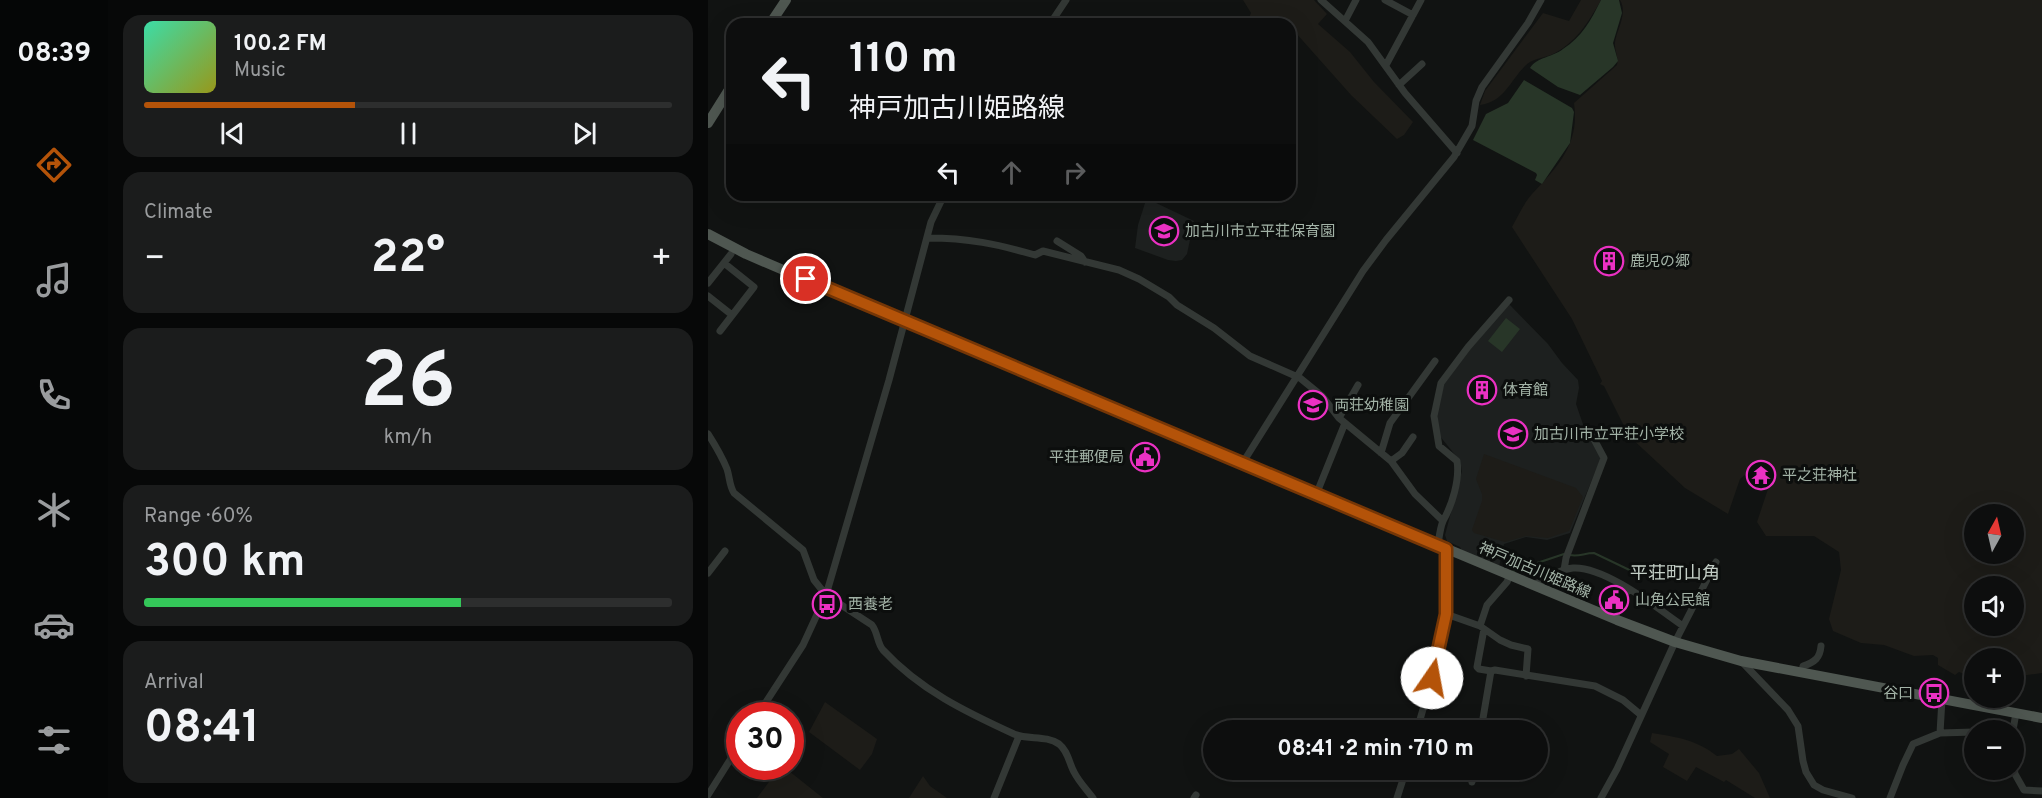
<!DOCTYPE html>
<html lang="en">
<head>
<meta charset="utf-8">
<style>
	body { margin:0; font-family:Overpass,"Noto Sans JP",sans-serif; background:#1b1c1c; color:#f1f3f6; height:100vh; display:flex; flex-direction:column; font-size:22px; white-space:nowrap }
	* { box-sizing:border-box; margin:0 }
	p { font-size:20px; color:#9a9c9e }
	.icon { flex:none; width:33px; height:33px; fill:none; stroke:currentColor; stroke-width:2; stroke-linecap:round; stroke-linejoin:round }
	.map { position:relative; flex:1; overflow:hidden }
	.details { display:flex; flex-direction:column; gap:15px; padding:15px; background:#070808; width:600px }
	.details>* { flex:none }
	.guide { position:absolute; left:18px; top:18px; width:570px; height:183px; border-radius:18px; box-shadow:0 6px 24px #0002,0 0 0 2px #2d2e2e; background:#0d0e0e; color:#f1f3f6; overflow:hidden }
	.needle { width:39px; rotate:8deg }
	.controls { position:absolute; left:1256px; top:504px; display:grid; gap:12px }
	.controls a { display:grid; place-items:center; width:60px; height:60px; border-radius:50%; background:#0d0e0e; box-shadow:0 6px 24px #0002,0 0 0 2px #2d2e2e; font-size:30px }
	.speed { position:absolute; left:18px; top:702px; display:flex; gap:12px; font-size:30px; font-weight:700; text-align:center }
	.speed>* { display:grid; place-content:center; width:78px; height:78px; border-radius:50%; background:#0d0e0e; box-shadow:0 6px 24px #0002,0 0 0 2px #2d2e2e; line-height:1 }
	.speed .limit { border:9px solid #d22; background:#fff; color:#111 }
	.pin { position:absolute; display:grid; place-items:center; width:51px; height:51px; color:#fff; margin:-26px; border:3px solid #fff; border-radius:50%; box-shadow:0 2px 6px #0007 }
	.me { position:absolute; width:66px; margin:-33px; rotate:12deg; stroke-linejoin:round; filter:drop-shadow(0 0 4px #0008) }
	.turn { display:flex; align-items:center; gap:21px; height:126px; padding:0 24px; font-size:27px }
	.turn .icon { width:78px; height:78px; stroke-width:2.5 }
	.turn b { display:block; font-size:42px; line-height:51px }
	.lanes { display:flex; align-items:center; height:57px; padding:0 24px; background:#0003; justify-content:center; gap:30px; direction:ltr }
	.lanes .off { opacity:.35 }
	.big { font-size:45px; font-weight:700; line-height:1.1 }
	.details .card { flex:1; display:flex; flex-direction:column; justify-content:center; gap:9px; min-width:0; padding:0 21px; border-radius:18px; background:#1b1c1c }
	.details .dial { align-items:center; gap:0 }
	.dial b { font-size:78px; line-height:1 }
	.song { display:flex; align-items:center; gap:18px }
	.cover { width:72px; height:72px; border-radius:9px; background:linear-gradient(135deg,hsl(160 70% 55%),hsl(60 70% 35%)) }
	.played { height:6px; border-radius:3px; background:linear-gradient(90deg,#b45309 40%,#2d2e2e 40%) }
	.keys { display:flex; justify-content:space-around; direction:ltr }
	.heat { display:flex; justify-content:space-between; align-items:center; font-size:33px; direction:ltr }
	.charge { height:9px; border-radius:4px; background:linear-gradient(90deg,#34c759 60%,#2d2e2e 0) }
	.trip { position:absolute; left:495px; top:720px; width:345px; height:60px; border-radius:30px; background:#0d0e0e; box-shadow:0 6px 24px #0002,0 0 0 2px #2d2e2e; font-weight:700; line-height:60px; text-align:center }
	main { display:flex; flex:1; min-height:0 }
	.dock { display:flex; flex-direction:column; width:108px; justify-content:space-around; align-items:center; background:#050606; color:#9a9c9e }
	.dock .icon { width:42px; height:42px }
	.dock .active { color:#b45309 }
	.dock b { font-size:27px; color:#f1f3f6 }
	.map>svg:first-child { display:block }
</style>
</head>
<body>
<main>
<nav class="dock">
<b>08:39</b>
<svg class="icon active" aria-label="directions" viewBox="0 0 24 24"><path d="M12 3l9 9-9 9-9-9zM9 14v-3h6M13 9l2 2-2 2"/></svg>
<svg class="icon" aria-label="music" viewBox="0 0 24 24"><path d="M9 18V5l10-2v13"/><circle cx="6" cy="18" r="3"/><circle cx="16" cy="16" r="3"/></svg>
<svg class="icon" aria-label="phone" viewBox="0 0 24 24"><path d="M5 4h4l2 5-3 2q2 4 5 5l2-3 5 2v4C11 20 4 13 5 4z"/></svg>
<svg class="icon" aria-label="climate" viewBox="0 0 24 24"><path d="M12 3v18M4 7l16 10M4 17L20 7"/></svg>
<svg class="icon" aria-label="car" viewBox="0 0 24 24"><path d="M5 17H2v-5l4-1 3-4h7l3 4 3 1v5h-3M9 17h6M6 11h13"/><circle cx="7" cy="17" r="2"/><circle cx="17" cy="17" r="2"/></svg>
<svg class="icon" aria-label="filters" viewBox="0 0 24 24"><path d="M4 7h16M4 17h16"/><circle cx="9" cy="7" r="2"/><circle cx="15" cy="17" r="2"/></svg>
</nav>
<section class="details">
<div class="card">
<div class="song"><i class="cover"></i><div><b>100.2 FM</b><p>Music</p></div></div>
<div class="played"></div>
<div class="keys"><svg class="icon" aria-label="previous" viewBox="0 0 24 24"><path d="M18 5L8 12l10 7zM5 5v14"/></svg><svg class="icon" aria-label="pause" viewBox="0 0 24 24"><path d="M8 5v14M16 5v14"/></svg><svg class="icon" aria-label="next" viewBox="0 0 24 24"><path d="M6 5l10 7-10 7zM19 5v14"/></svg></div>
</div>
<div class="card"><p>Climate</p>
<div class="heat"><a>−</a><b class="big">22°</b><a>+</a></div>
</div>
<div class="card dial"><b>26</b><p>km/h</p></div>
<div class="card"><p>Range · 60%</p><b class="big">300 km</b><div class="charge"></div></div>
<div class="card"><p>Arrival</p><b class="big">08:41</b></div>
</section>
<div class="map">
<svg width="1334" height="798" viewBox="0 0 1334 798">
	<rect width="100%" height="100%" fill="#111312"/>
	<path fill="#1d201f" d="M438,200L446,202L486,221L479,254L474,260L468,261L460,260L427,248L430,225Z
		M801,304L840,344L854,363L870,380L871,388L868,404L878,433L893,458L862,533L839,540L818,537L796,544L791,567L754,552L752,547L739,541L737,535L754,471L752,461L731,435L729,414L736,384L761,350Z"/>
	<path fill="#1d1c18" fill-rule="evenodd" d="M535,0H606L619,14L610,24L642,52L666,82L705,122L696,135L689,139L643,95L587,32L582,33V24H544L540,20L543,13Z
		M873,0H893C880,23 868,43 843,55C835,58 823,59 817,66C802,81 796,102 772,105L777,91L835,13L861,21Z
		M912,0H1334V673L1305,677V658H1266V678L1251,672L1247,675L1230,665V658L1225,655L1206,656L1176,645L1153,643L1125,631L1121,619L1133,570L1131,552L1106,536H1058L1049,522L1067,468L1052,462L1032,479L1020,514L977,488L921,436L896,386L892,384L894,381L864,319L804,227C810,216 816,203 824,194C850,166 872,144 866,103L909,65C911,57 906,50 907,42C909,29 920,13 912,0ZM1266,514H1305V554H1266ZM1266,586H1305V626H1266Z
		M776,454L868,488L875,497L861,531L840,538L818,536L797,542L766,533L764,530L774,501V494L768,479Z
		M117,702L169,739L164,754L152,770L101,732Z
		M944,733C969,737 989,740 1009,756L1024,754L1031,749L1051,773L1062,798H1047L1018,780L1016,782L988,767L979,781L955,767L961,754L942,742Z
		M72,767H76L115,798H49Z
		M215,776L222,786L239,798H201Z"/>
	<path fill="#283628" d="M893,0H911L914,13L905,43L910,61L905,67L872,95L850,87L822,68C829,57 845,57 855,49C874,37 883,20 893,0Z
		M816,80L864,108L866,112L862,143L834,184L827,180L829,175L828,173L765,140L778,114L800,103Z
		M798,318L812,329L794,352L780,341Z"/>
	<g fill="none" stroke-linecap="round" stroke-linejoin="round">
		<path stroke="#283628" stroke-width="2" d="M862,555C871,557 876,553 886,553L934,576
			M805,571L856,554"/>
		<path stroke="#333835" stroke-width="7" d="M613,0L660,42L697,93L749,153
			M677,0L705,15
			M637,21L648,0
			M342,24L358,0
			M678,65L713,0
			M691,85L714,64
			M220,238C260,238 289,244 327,255L335,251L411,270L431,279L461,297L469,305L506,328L542,356L592,378L614,396L631,418L683,461L707,494L735,521
			M349,241L373,256L377,262
			M0,283L23,254
			M0,296L24,315
			M12,331L46,287L16,263
			M643,397H647L658,404
			M631,418L650,385
			M0,434C7,445 14,457 19,469C22,478 21,485 26,493L95,550L106,580L118,595L164,625C170,633 169,643 175,650C212,690 258,712 306,734C320,740 338,735 351,744C360,751 361,763 366,772C371,782 379,790 385,798
			M673,453L682,423L727,361
			M683,461L694,453L705,437
			M534,464L655,271L678,240L746,157L764,126L768,101L774,87L820,23L833,0
			M608,495L637,423
			M730,545C731,538 732,528 735,521C744,505 752,480 749,461L731,446L726,416L733,383L760,347L801,300
			M856,570L858,558L896,458L881,430
			M0,573L17,551
			M826,585C838,579 852,569 865,568C897,566 949,608 975,626
			M738,614L772,626L792,640L803,645L820,649L818,676
			M906,619L920,589
			M772,626L779,605L799,582L802,575
			M776,629L769,667L771,669L783,671L787,670L887,686L915,700L933,715
			M1035,663L1080,710L1090,726L1095,761L1098,772L1106,785L1115,790L1144,798
			M1094,673L1095,666C1107,662 1112,658 1113,646
			M724,678L751,685
			M49,716L95,645L118,595L181,380L223,222L236,195
			M709,730L724,678L738,614V549
			M773,730L783,671
			M1305,730L1308,713
			M1232,733L1266,732
			M1305,741L1310,743
			M1305,761L1307,774L1316,790L1334,791
			M764,782L767,770
			M0,795L32,744
			M286,798L311,736
			M486,798L488,795
			M689,798L698,770
			M893,798L909,769L967,642L1008,562
			M1182,798L1195,765L1205,744L1232,733L1234,699"/>
		<path stroke="#4f5751" stroke-width="10" d="M62,24L78,0
			M0,123L24,85
			M0,234L38,254L197,322L909,620L967,642L1033,661L1334,718"/>
	</g>
	<g fill="none" stroke-linecap="round" stroke-linejoin="round">
		<g stroke="#753606" stroke-width="15">
			<path id="route" d="M98,279L738,549V614L724,678"/>
		</g>
		<use href="#route" stroke="#b45309" stroke-width="10"/>
	</g>
	<defs>
		<g id="school-ring" transform="scale(1.5)"><circle r="9.5" fill="#0c0e0d" stroke="#eb31c3" stroke-width="1.5"/><path d="M0-5L7-2L0 1L-7-2ZM-4 1L0 2.5L4 1V4Q0 6-4 4Z" fill="#eb31c3"/></g>
		<g id="building-ring" transform="scale(1.5)"><circle r="9.5" fill="#0c0e0d" stroke="#eb31c3" stroke-width="1.5"/><path d="M-4-6H4V6H1V3H-1V6H-4ZM-2.5-4.3h1.7v1.8h-1.7ZM.8-4.3h1.7v1.8H.8ZM-2.5-1h1.7V.8h-1.7ZM.8-1h1.7V.8H.8Z" fill="#eb31c3"/></g>
		<g id="civic-ring" transform="scale(1.5)"><circle r="9.5" fill="#0c0e0d" stroke="#eb31c3" stroke-width="1.5"/><path d="M-.6-6.5H3V-4.5H.6V-3L4-1V1h2V6H-6V1h2V-1L-.6-3ZM-1.2 2.5V6h2.4V2.5Z" fill="#eb31c3"/></g>
		<g id="temple-ring" transform="scale(1.5)"><circle r="9.5" fill="#0c0e0d" stroke="#eb31c3" stroke-width="1.5"/><path d="M0-6L5-2H3V0L6.5 2.5H4V6H1.5V3h-3V6H-4V2.5H-6.5L-3 0V-2H-5Z" fill="#eb31c3"/></g>
		<g id="bus-ring" transform="scale(1.5)"><circle r="9.5" fill="#0c0e0d" stroke="#eb31c3" stroke-width="1.5"/><path d="M-5-6H5V4H4V6H2V4H-2V6H-4V4H-5ZM-3.5-4V0h7V-4ZM-3.5 1.2v1.5H-2V1.2ZM2 1.2v1.5H3.5V1.2Z" fill="#eb31c3"/></g>
	</defs>
	<g fill-rule="evenodd">
		<use href="#school-ring" x="456" y="231"/>
		<use href="#building-ring" x="901" y="261"/>
		<use href="#building-ring" x="774" y="390"/>
		<use href="#school-ring" x="605" y="405"/>
		<use href="#school-ring" x="805" y="434"/>
		<use href="#civic-ring" x="437" y="457"/>
		<use href="#temple-ring" x="1053" y="475"/>
		<use href="#civic-ring" x="906" y="600"/>
		<use href="#bus-ring" x="119" y="604"/>
		<use href="#bus-ring" x="1226" y="693"/>
	</g>
	<g text-anchor="middle" stroke-width="6" stroke-linejoin="round" paint-order="stroke">
		<g font-size="15" fill="#a3b3a7" stroke="#0c0e0d" text-anchor="start">
			<text x="477" y="236">加古川市立平荘保育園</text>
			<text x="922" y="266">鹿児の郷</text>
			<text x="795" y="395">体育館</text>
			<text x="626" y="410">両荘幼稚園</text>
			<text x="826" y="439">加古川市立平荘小学校</text>
			<text x="416" y="462" text-anchor="end">平荘郵便局</text>
			<text x="1074" y="480">平之荘神社</text>
			<text x="927" y="605">山角公民館</text>
			<text x="140" y="609">西養老</text>
			<text x="1205" y="698" text-anchor="end">谷口</text>
		</g>
		<g font-size="15" fill="#a3b3a7" stroke="#0c0e0d">
			<text transform="translate(827 570) rotate(23)" y="5">神戸加古川姫路線</text>
		</g>
		<g font-size="18" fill="#c4cfc7" stroke="#0c0e0d">
			<text x="967" y="579">平荘町山角</text>
		</g>
	</g>
</svg>
<div class="controls">
<a><svg class="needle" viewBox="-14 -14 28 28"><path d="M0-13l5 13h-10z" fill="#e53935"/><path d="M0 13l5-13h-10z" fill="#9a9c9e"/></svg></a>
<a><svg class="icon" aria-label="sound" viewBox="0 0 24 24"><path d="M4 9h4l5-4v14l-5-4H4zM17 9q2 3 0 6"/></svg></a>
<a>+</a>
<a>−</a>
</div>
<div class="speed"><div class="limit">30</div></div>
<div class="pin" style="left:98px;top:279px;background:#d93025"><svg class="icon" aria-label="arrive" viewBox="0 0 24 24"><path d="M6 21V4h12l-3 4 3 4H6"/></svg></div>
<svg class="me" style="left:724px;top:678px" viewBox="-20 -20 40 40"><circle r="19" fill="#fff"/><path d="M0-13L10 11 0 6-10 11z" fill="#b45309"/></svg>
<div class="trip">08:41 · 2 min · 710 m</div>
<div class="guide">
<div class="turn"><svg class="icon" aria-label="left" viewBox="0 0 24 24"><path d="M17 20v-9H6M10 6l-5 5 5 5"/></svg><div><b>110 m</b>神戸加古川姫路線</div></div>
<div class="lanes"><svg class="icon" aria-label="left" viewBox="0 0 24 24"><path d="M17 20v-9H6M10 6l-5 5 5 5"/></svg><svg class="icon off" aria-label="ahead" viewBox="0 0 24 24"><path d="M12 20V5M6 11l6-6 6 6"/></svg><svg class="icon off" aria-label="right" viewBox="0 0 24 24"><path d="M7 20v-9h11M14 6l5 5-5 5"/></svg></div>
</div>
</div>
</main>
</body>
</html>
